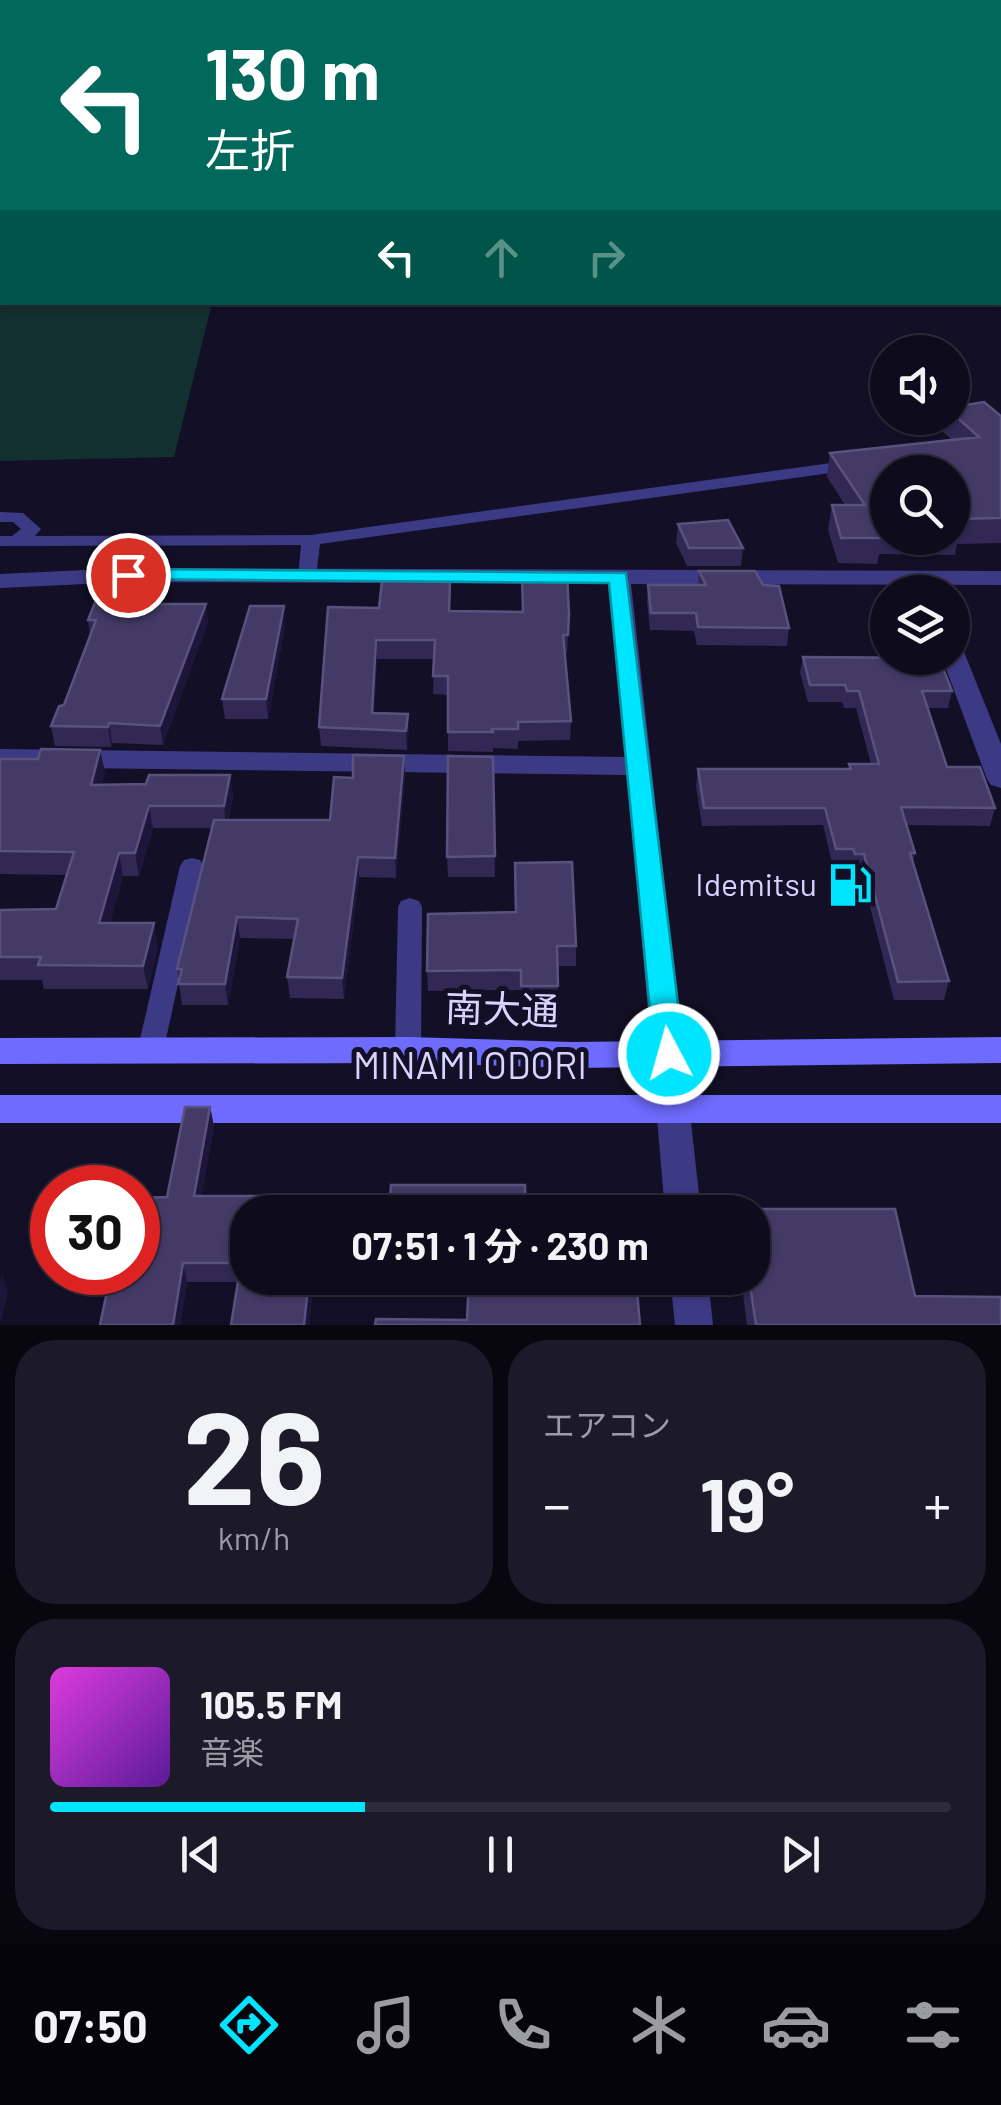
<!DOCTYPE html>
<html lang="ja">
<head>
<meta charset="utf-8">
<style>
	body { margin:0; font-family:Barlow,"Noto Sans JP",sans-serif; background:#1c1929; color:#f1f3f6; height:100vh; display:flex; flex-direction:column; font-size:38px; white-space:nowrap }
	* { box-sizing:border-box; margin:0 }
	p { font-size:32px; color:#9b9ba3 }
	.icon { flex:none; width:55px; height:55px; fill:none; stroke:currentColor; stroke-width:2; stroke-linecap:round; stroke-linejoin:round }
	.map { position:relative; height:1325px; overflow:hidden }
	.side { display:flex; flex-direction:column; gap:15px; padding:15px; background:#08060f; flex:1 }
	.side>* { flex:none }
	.hud { position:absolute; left:0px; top:0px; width:1002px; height:305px; box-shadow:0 2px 8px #0004,0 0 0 2px #2e2b3b; background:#00695c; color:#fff; overflow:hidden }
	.fabs { position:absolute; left:870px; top:335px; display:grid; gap:20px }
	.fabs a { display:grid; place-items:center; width:100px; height:100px; border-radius:50%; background:#0e0b1c; box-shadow:0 2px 8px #0004,0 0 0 2px #2e2b3b; font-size:50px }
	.speed { position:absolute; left:30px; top:1165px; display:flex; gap:20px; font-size:50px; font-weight:700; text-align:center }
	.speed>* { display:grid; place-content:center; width:130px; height:130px; border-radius:50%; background:#0e0b1c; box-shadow:0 2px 8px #0004,0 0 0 2px #2e2b3b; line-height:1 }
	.speed .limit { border:15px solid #d22; background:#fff; color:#111 }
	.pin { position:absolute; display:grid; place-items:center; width:85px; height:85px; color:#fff; margin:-42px; border:5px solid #fff; border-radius:50%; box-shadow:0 2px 10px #0007 }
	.me { position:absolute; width:110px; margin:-55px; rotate:354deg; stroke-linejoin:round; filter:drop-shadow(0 0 8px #0008) }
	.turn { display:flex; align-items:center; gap:35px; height:210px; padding:0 40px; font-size:45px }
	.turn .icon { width:130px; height:130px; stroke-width:2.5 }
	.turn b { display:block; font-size:70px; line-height:85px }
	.lanes { display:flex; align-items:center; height:95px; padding:0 40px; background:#0003; justify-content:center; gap:50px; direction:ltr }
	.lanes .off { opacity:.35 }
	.big { font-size:75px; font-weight:700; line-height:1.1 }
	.side .card { flex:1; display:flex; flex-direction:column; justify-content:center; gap:15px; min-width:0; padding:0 35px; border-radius:40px; background:#1c1929 }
	.side .dial { align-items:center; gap:0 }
	.dial b { font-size:130px; line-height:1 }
	.song { display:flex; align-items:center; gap:30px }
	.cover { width:120px; height:120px; border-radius:15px; background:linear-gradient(135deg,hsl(300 70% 55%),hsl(270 70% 35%)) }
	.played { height:10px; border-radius:5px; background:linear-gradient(90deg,#00e5ff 35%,#2e2b3b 35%) }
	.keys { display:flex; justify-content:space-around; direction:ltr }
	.heat { display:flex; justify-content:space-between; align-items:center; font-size:55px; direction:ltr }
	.side .tiles { flex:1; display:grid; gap:15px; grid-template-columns:1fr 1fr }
	.card:last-child { grid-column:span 2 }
	.trip { position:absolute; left:230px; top:1195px; width:540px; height:100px; border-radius:40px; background:#0e0b1c; box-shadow:0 2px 8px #0004,0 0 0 2px #2e2b3b; font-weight:700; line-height:100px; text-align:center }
	.menu { display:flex; height:160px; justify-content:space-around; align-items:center; background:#06040b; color:#9b9ba3 }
	.menu .icon { width:70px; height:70px }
	.menu .current { color:#00e5ff }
	.menu b { font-size:45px; color:#f1f3f6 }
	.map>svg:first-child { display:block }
</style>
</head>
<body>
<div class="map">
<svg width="1001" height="1325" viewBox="0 0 1001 1325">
	<rect width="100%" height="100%" fill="#130f26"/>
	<path fill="#12302f" d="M0,260L2,302L212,303L174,457L0,461Z"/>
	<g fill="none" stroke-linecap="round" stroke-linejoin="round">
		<path fill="#3d3a85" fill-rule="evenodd" d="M853,460L861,465L859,469L320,544L316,577L307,583L298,577L301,545L0,546V536H12L21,529L13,522H0V512L23,513L41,529L35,536L311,535Z
			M192,858L200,860L204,866L164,1048L160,1055L151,1058L142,1055L138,1048L180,866L184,860Z
			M410,898L419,901L422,907L421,1050L417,1057L408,1060L399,1057L395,1050L398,907L401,901Z"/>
		<path fill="#3d3a85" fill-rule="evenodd" d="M128,568L1001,571V585L631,584L701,1212H665L628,775L0,767V749L626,757L608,584L128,582L0,588V574Z
			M952,645L964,652L1001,744V788L991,785L987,779L942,658H952Z
			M670,1278H708L713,1325H675Z"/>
		<path fill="#6f6bff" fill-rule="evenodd" d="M408,1037L572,1042L1001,1037V1063L572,1068L408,1063L0,1064V1038Z
			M0,1095H1001V1123H0Z"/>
	</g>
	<path fill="#312854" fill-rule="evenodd" d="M952,407L1001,416V543L957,544L955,555L879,554L877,564L838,563L828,530L832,505H845L827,477L830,453L952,440L942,431L945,418H952ZM888,472H952V538H888Z
		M678,524L743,548L741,566H687L676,543Z
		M699,571L763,585L789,628L787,646L697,645L694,631L650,630L647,602L648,585H698Z
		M522,574L569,614L567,653H564L571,721L570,740L518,741V749L493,748V752L448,751V695L433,694L434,659H377L374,713L408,714L407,750L321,746L319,727L328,607L522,612Z
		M148,586L151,604L208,622L163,745L112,743L111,747L55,746L51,726L64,705L90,635L88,620Z
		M285,625L268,719H225L222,699Z
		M803,657L952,691L948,708H928L947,767L995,808L990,826L907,825L915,853L913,863L949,981L944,1000H894L861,872H852L850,867H833L823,825L702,826L696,786L698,769H849V764H871L856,708H844L842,702H808L800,673Z
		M404,756L405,776L396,878L359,877L344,999L290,998L287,977L294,939L240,938L228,1005H182L177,969L212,828H153L139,876H123L110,923L158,947L148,989H44L42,980H0V910L56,909L67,875L0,874V759L105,772L101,784H146L230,775L233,797L228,820H330L353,778Z
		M493,757L495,877H448L447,857Z
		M516,912L576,946V966H557L558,1006H521V990L428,991L427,971Z
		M210,1107L214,1127L201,1196L314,1278L309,1325H231L238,1282H187L180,1325H100L107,1290H85L80,1272H138L167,1197Z
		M740,1209H895L915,1296L1001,1297V1325H747L741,1278H752V1212H739Z
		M388,1278H636L467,1320L468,1286L388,1287Z"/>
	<path fill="#1d163a" d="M148,586L151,604H141Z
		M206,604L208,622L163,745L160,726Z
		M284,606L285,625L268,719L266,699Z
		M376,640L377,659L374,732L372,713Z
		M408,714L409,733L407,750L406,731Z
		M109,723L112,743L111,747L108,727Z
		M100,750L105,772L96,807L91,785Z
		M404,756L405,776L396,878L395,858Z
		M230,775L233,797L226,828L224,806Z
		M149,806L153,828L139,876L135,853Z
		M119,853L123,876L104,946L99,923Z
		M358,857L359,877L344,999L342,978Z
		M237,917L240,938L228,1005L225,984Z
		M154,923L158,947L148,989L143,966Z
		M210,1107L214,1127L198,1216L194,1196Z
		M183,1263L187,1282L180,1325H173Z
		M2,1273L8,1293L0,1325V1281Z
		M309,1278H314L309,1325H304Z"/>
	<path fill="#433a66" stroke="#5a527e" stroke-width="2.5" d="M984,402L1001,416V518L954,519L960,530H952V472H888V529H882L876,521L882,538H841L832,505H865L830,453L979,437L952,413V407Z
		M728,520L743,548H689L678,524Z
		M699,571H755L763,585L779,586L789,628L698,627L696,613H651L648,585H706Z
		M522,574H567L569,614L568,635H563L571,721L518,722V729H492L493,732H448V676H433L435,640H376L372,713L408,714L406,731L319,727L328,607L379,608L382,581L450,582L449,611L523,612Z
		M102,585L148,586L141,604H206L160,726L109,723L108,727L51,726L59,706L64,705L96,620H88Z
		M250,606H284L266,699H222Z
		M803,657L939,658L952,691H922L947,767H980L995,808L901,807L915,853H910L949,981L898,982L864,854H855L853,849H836L825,808H704L698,769H851L849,764H879L859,691H847L845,685H810Z
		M41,749L100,750L91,785L146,784L149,775H230L224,806H149L135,853H119L99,923H154L143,966L38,965L41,957H0V910L56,909L74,852L0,851V759H38Z
		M353,755L404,756L395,858L358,857L342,978L287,977L298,919L237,917L225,984H178L182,969H177L214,820H330L334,777L353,778Z
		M448,756L493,757L495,856L447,857Z
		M572,862L576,946H557L558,986H521V970L427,971L428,914L516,912L515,863Z
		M185,1107H210L194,1196H319L317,1212H248V1278H309L304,1325H231L241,1263H183L173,1325H100L111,1272H138V1198L167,1197Z
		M391,1185H525L526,1212H389Z
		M740,1209H895L915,1296L1001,1297V1325H756L749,1278H752V1212H740Z
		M469,1278H636L640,1325H375L376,1319L467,1320Z"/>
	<path fill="#00e5ff" stroke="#0095a6" stroke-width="2.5" d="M128,569L626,573L684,1054L680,1062L669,1066L658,1062L654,1054L609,583L121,579L118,575L121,571Z"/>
	<defs>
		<g id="fuel-bare" transform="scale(3.45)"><path d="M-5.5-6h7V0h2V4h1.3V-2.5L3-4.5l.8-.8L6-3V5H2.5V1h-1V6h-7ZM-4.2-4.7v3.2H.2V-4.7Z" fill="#00e5ff" stroke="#130f26" stroke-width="2.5" paint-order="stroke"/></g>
	</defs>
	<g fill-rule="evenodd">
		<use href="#fuel-bare" x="850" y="885"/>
	</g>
	<g text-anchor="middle" stroke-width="10" stroke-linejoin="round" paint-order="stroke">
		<g font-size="32" fill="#d9d4ff" stroke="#130f26" text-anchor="end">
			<text x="817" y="896">Idemitsu</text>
		</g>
		<g font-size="38" fill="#d9d4ff" stroke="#130f26">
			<text transform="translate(502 1010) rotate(2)" y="13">南大通</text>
			<text x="470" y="1079">MINAMI ODORI</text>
		</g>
	</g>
</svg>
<div class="fabs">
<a><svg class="icon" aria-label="sound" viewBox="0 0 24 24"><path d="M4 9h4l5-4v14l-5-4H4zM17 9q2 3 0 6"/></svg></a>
<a><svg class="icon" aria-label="search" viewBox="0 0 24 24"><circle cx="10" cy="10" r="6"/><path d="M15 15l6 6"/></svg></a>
<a><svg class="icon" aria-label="layers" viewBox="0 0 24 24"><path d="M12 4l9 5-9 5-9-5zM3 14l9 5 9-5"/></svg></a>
</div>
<div class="speed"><div class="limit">30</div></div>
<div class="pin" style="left:128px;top:575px;background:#d93025"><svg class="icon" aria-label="arrive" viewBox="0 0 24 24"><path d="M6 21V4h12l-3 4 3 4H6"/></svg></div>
<svg class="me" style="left:669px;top:1054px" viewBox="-20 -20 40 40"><circle r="17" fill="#00e5ff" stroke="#fff" stroke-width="3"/><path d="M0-11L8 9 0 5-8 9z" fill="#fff"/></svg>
<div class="trip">07:51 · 1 分 · 230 m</div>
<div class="hud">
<div class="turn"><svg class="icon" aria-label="left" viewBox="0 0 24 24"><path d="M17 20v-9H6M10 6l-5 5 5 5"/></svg><div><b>130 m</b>左折</div></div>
<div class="lanes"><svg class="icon" aria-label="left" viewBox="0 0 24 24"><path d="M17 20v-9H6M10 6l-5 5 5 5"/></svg><svg class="icon off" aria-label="ahead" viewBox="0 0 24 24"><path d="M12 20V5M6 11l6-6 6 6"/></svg><svg class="icon off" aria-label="right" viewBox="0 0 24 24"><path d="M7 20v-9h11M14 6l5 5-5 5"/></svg></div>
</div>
</div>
<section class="side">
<div class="tiles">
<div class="card dial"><b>26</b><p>km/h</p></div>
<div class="card"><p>エアコン</p>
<div class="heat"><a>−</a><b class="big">19°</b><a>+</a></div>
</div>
<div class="card">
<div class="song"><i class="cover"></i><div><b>105.5 FM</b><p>音楽</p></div></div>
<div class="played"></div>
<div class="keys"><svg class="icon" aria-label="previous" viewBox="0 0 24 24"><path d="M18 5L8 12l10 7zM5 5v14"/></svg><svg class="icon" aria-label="pause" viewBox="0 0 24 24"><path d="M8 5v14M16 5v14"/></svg><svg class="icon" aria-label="next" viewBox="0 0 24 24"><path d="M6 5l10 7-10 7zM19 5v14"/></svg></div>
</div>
</div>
</section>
<nav class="menu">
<b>07:50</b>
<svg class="icon current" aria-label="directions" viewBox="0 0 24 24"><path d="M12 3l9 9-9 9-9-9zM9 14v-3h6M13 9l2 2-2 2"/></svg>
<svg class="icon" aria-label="music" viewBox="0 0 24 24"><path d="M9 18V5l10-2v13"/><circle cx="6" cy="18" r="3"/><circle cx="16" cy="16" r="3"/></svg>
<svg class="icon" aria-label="phone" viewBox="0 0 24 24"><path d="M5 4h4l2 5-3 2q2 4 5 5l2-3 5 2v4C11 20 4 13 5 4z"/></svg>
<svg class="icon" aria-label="climate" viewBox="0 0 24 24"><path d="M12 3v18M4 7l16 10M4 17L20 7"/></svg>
<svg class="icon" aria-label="car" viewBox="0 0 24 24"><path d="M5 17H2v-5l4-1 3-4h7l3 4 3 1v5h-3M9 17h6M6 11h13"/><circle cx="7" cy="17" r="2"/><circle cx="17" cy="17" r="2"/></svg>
<svg class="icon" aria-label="filters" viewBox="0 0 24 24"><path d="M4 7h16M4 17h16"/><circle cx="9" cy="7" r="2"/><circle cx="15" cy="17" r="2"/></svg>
</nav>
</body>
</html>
